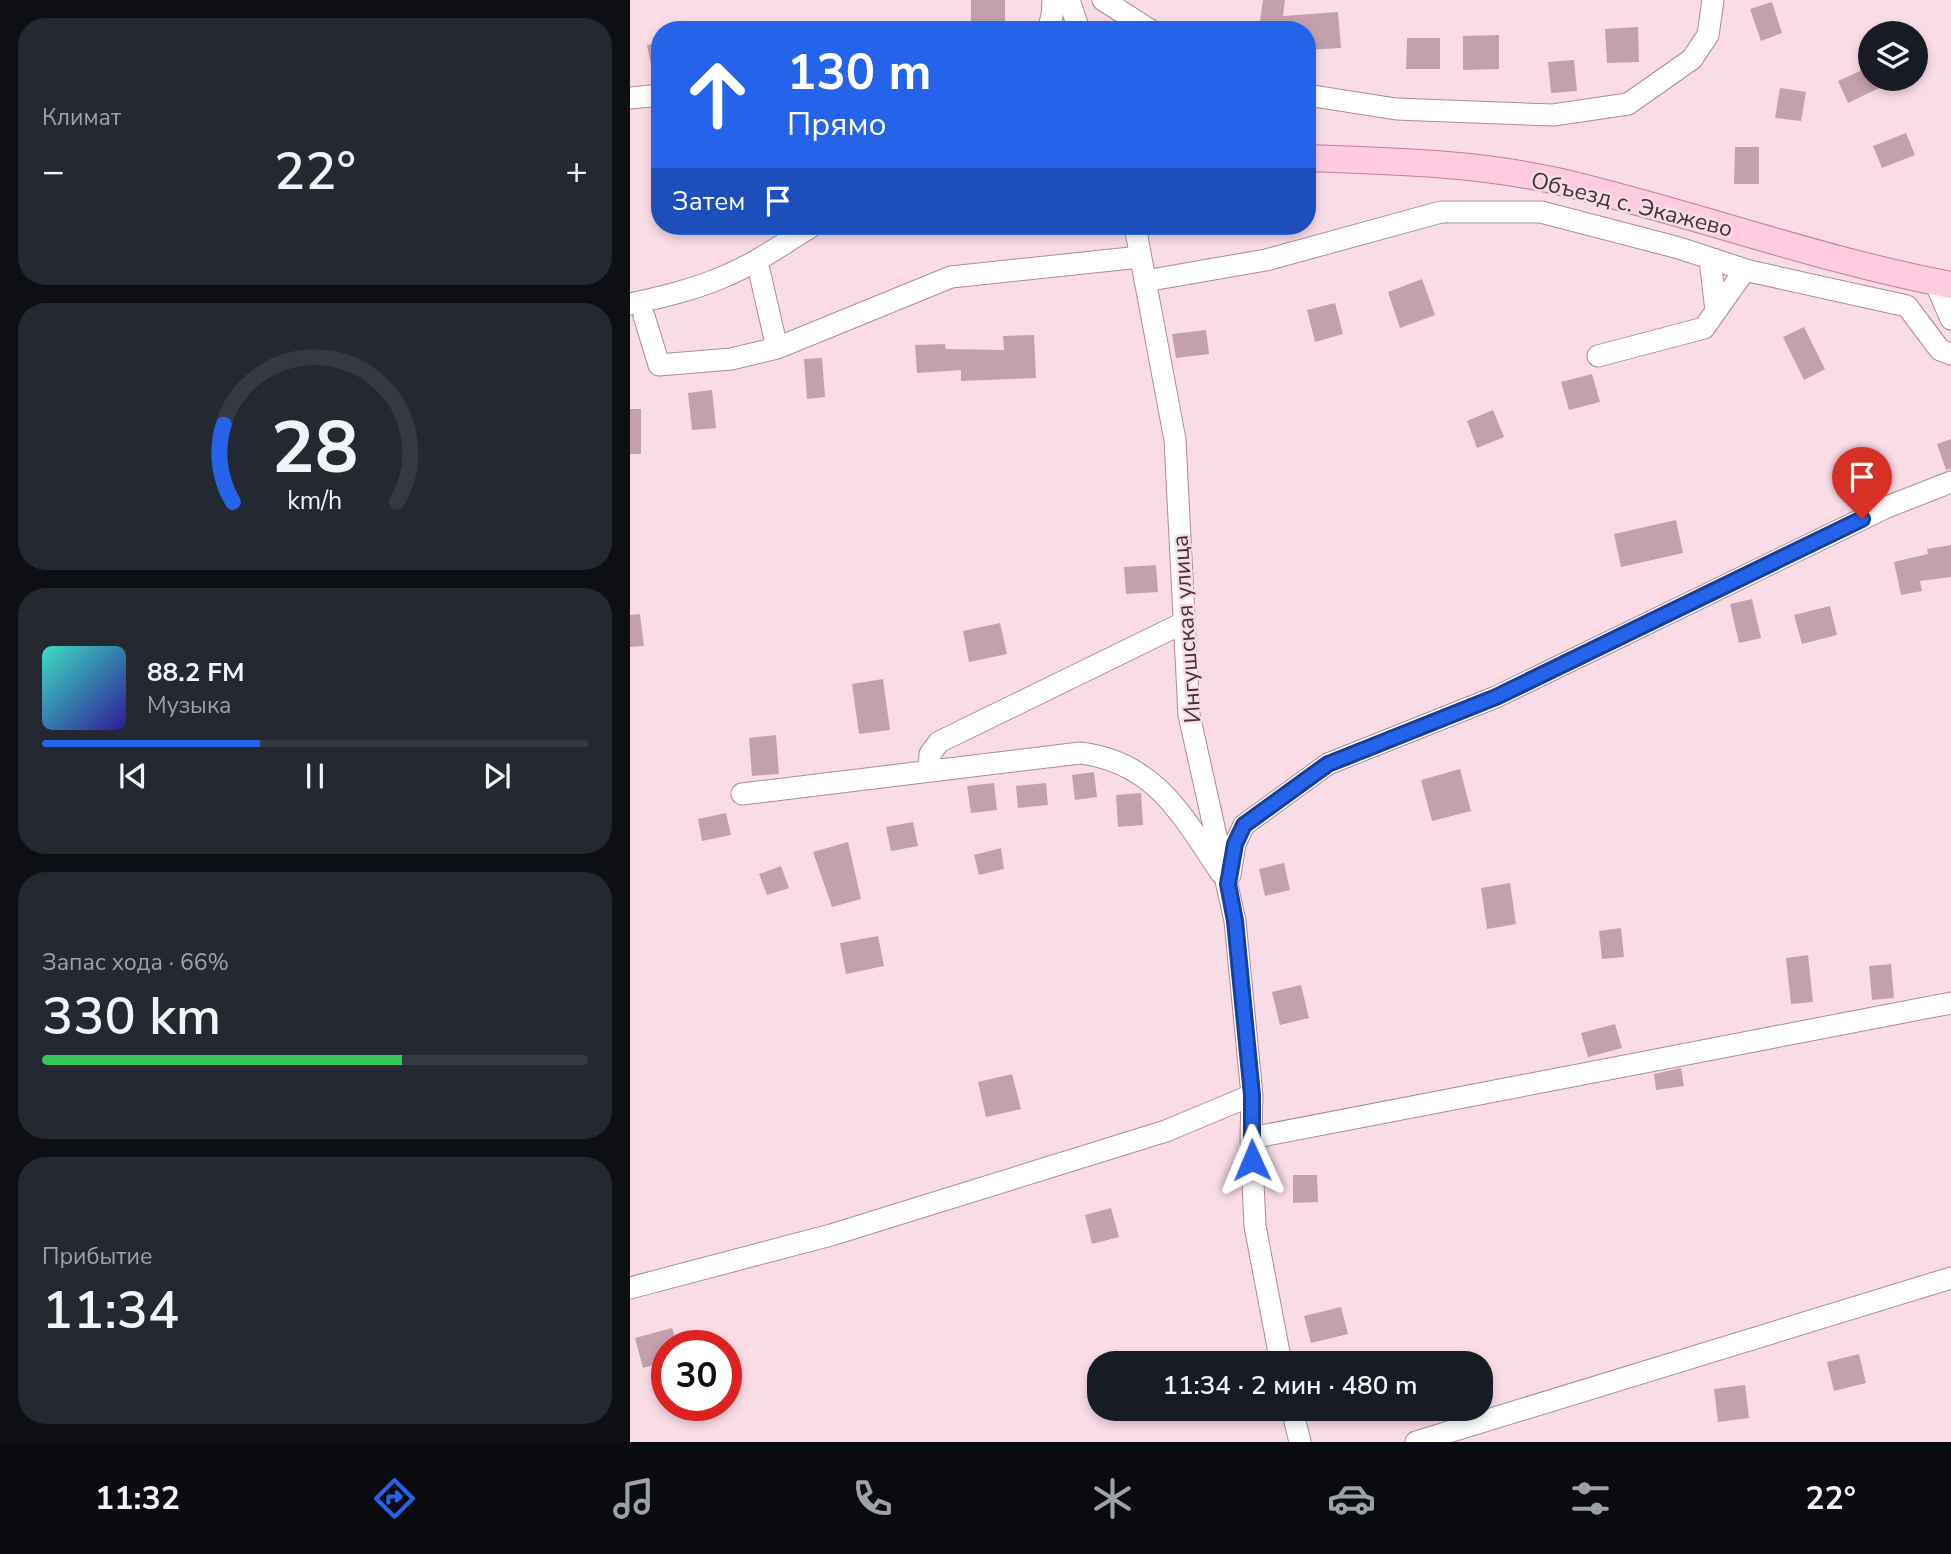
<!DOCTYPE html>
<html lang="ru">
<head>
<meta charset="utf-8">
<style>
	body { margin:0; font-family:"Nunito Sans",sans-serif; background:#242831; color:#f1f3f6; height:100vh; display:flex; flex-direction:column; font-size:26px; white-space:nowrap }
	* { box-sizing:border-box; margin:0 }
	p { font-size:23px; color:#9ea1a6 }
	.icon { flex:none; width:38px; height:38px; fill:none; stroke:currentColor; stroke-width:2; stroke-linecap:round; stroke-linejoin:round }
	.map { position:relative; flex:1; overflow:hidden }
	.panel { display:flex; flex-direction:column; gap:18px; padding:18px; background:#0d0f14; width:630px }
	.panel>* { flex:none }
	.banner { position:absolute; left:21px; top:21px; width:665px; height:214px; border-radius:28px; box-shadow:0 4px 10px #0003; background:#2563eb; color:#fff; overflow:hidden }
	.tools { position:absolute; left:1228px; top:21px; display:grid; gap:14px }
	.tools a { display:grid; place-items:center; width:70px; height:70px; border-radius:50%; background:#171b24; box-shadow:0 4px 10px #0003; font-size:35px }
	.speed { position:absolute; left:21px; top:1330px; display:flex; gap:14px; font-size:35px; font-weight:700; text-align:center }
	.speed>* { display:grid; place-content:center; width:91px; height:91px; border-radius:50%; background:#171b24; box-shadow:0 4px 10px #0003; line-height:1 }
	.speed .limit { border:10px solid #d22; background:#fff; color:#111 }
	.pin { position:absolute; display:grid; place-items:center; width:60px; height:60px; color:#fff; margin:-72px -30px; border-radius:50% 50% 50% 0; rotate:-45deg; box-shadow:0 0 7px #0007 }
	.pin .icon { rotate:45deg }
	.me { position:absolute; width:77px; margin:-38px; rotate:359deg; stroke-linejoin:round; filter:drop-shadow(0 0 5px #0008) }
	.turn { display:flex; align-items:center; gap:24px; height:147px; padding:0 21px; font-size:32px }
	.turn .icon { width:91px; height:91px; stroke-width:2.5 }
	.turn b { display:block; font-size:49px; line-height:60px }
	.then { display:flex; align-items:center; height:66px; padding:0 21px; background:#0003; gap:14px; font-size:26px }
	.big { font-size:52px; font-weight:600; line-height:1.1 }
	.panel .tile { flex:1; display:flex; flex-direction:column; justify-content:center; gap:10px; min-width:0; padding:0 24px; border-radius:28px; background:#242831 }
	.panel .dial { align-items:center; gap:0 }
	.dial svg { height:182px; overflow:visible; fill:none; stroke:#363941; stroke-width:7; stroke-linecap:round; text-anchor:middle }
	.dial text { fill:#f1f3f6; stroke:none }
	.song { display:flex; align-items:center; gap:21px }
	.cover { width:84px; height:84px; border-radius:10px; background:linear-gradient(135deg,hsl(170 70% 55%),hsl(250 70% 35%)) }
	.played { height:7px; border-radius:4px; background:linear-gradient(90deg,#2563eb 40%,#363941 40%) }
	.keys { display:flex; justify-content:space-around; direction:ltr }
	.heat { display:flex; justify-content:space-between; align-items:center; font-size:38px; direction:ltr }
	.charge { height:10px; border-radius:5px; background:linear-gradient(90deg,#34c759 66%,#363941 0) }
	.trip { position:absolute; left:457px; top:1351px; width:406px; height:70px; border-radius:28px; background:#171b24; box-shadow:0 4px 10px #0003; font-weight:600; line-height:70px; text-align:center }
	.tab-bar { display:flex; height:112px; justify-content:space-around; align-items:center; background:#090b0e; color:#9ea1a6 }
	.tab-bar .icon { width:49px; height:49px }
	.tab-bar .on { color:#2563eb }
	.tab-bar b { font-size:32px; color:#f1f3f6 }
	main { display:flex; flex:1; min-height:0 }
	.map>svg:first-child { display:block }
</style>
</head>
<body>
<main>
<section class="panel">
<div class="tile"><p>Климат</p>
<div class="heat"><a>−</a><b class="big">22°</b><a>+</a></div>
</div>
<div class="tile dial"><svg viewBox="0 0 100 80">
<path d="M14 69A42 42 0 1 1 86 69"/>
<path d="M14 69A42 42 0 0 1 10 35" stroke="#2563eb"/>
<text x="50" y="56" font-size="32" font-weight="700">28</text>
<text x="50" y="72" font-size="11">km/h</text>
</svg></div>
<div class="tile">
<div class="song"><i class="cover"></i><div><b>88.2 FM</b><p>Музыка</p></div></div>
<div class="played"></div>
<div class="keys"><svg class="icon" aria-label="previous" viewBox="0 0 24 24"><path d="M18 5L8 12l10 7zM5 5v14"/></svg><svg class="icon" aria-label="pause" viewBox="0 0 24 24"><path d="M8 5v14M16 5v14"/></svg><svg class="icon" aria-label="next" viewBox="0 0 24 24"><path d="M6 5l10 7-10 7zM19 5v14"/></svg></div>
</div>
<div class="tile"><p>Запас хода · 66%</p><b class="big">330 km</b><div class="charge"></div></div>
<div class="tile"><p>Прибытие</p><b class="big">11:34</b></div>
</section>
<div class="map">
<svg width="1321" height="1442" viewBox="0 0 1321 1442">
	<rect width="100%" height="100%" fill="#fadce7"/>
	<path fill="#c4a0ad" d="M341,0H375V28H341Z
		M633,0H655L653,16L708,12L711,48L677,50V30L629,27Z
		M1142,2L1152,33L1131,41L1120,9Z
		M1008,27L1009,62L977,63L975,29Z
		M869,35V69L833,70V36Z
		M777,38H810V69H776Z
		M30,43V79H24L17,45Z
		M944,60L947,91L921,93L918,62Z
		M1239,67L1241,79H1245L1249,88L1218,103L1208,81Z
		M1150,88L1176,92L1171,121L1145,118Z
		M1276,133L1285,155L1252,168L1243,146Z
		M1105,147H1129V184H1104Z
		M792,279L805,315L770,328L758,292Z
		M705,303L713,334L685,342L677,310Z
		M1174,327L1195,369L1174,380L1153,337Z
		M576,330L579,354L546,358L542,334Z
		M404,335L406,378L331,381V370L287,373L285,345L315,344L316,349L374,350L373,336Z
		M192,358L195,397L177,399L174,359Z
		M962,374L970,402L939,410L931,382Z
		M82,390L86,428L62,430L58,393Z
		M0,409H11V454H0Z
		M863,410L874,437L847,448L837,421Z
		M1321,439V469L1316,470L1307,444Z
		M1046,520L1053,553L991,567L984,534Z
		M1321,545V577L1290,581L1292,591L1271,595L1264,562L1298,554L1297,549Z
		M526,565L528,592L496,594L494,567Z
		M1122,599L1131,638L1109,643L1100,604Z
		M1200,606L1207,635L1172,644L1164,615Z
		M10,614L14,646L0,647V615Z
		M370,623L377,654L339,662L333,631Z
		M253,679L260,730L229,734L222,684Z
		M146,735L149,774L122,776L119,738Z
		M830,769L841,811L802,821L791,780Z
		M464,772L467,797L445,800L442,775Z
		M364,783L367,810L341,813L337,786Z
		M416,783L418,805L388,808L386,786Z
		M511,793L513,825L488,827L486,795Z
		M96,813L101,835L72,841L68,819Z
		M283,822L288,846L261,851L256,827Z
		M218,842L231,899L202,907L183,852Z
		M371,848L374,869L349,875L344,855Z
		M654,863L660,890L635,896L629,869Z
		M151,866L159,888L137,895L129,874Z
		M880,883L886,924L857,929L851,888Z
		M991,928L994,957L972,959L969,931Z
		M248,936L254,966L216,974L210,943Z
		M1178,955L1183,1002L1161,1004L1156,958Z
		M1261,964L1264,998L1242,1000L1239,966Z
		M671,985L679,1018L650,1025L642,992Z
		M985,1024L992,1048L958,1057L951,1033Z
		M1051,1068L1054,1086L1026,1090L1024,1074Z
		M382,1074L391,1109L356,1117L348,1082Z
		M663,1175H687L688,1202L663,1203Z
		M481,1208L489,1237L462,1244L455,1215Z
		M711,1307L718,1334L681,1343L674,1316Z
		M42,1328L48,1346H37V1361L13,1368L5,1338Z
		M1229,1354L1236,1383L1204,1391L1197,1362Z
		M1115,1385L1119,1418L1088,1422L1084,1389Z"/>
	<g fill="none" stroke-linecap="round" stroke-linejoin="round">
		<g stroke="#ad8a97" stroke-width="23">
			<path id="minor" d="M439,0L449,30
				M473,0L520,30
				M418,30L422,16L423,0
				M677,95L766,109L923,115L998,104L1062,59L1078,35L1083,0
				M0,98L30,95
				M505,226L545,440L559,715L605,921L622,1095L621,1138L625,1226L651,1363
				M1080,259L1086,311
				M127,261L147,348
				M515,281L636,260L811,212H911L1049,248L1119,271L1277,306L1310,350L1321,354
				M1305,282L1321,319
				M0,304C31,297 63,290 93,277C125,264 153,244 182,226
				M14,316L29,365L101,359L147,348L321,277L510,257
				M968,356L1074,328L1115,270
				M299,770L300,754L309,742L553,623
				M112,794L450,753C525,762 552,815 591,873
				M600,875L605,844L614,825L698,764L866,697L1257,507L1321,482
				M621,1138L1321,1003
				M0,1288L201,1235L536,1131L622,1095
				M662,1409L670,1442
				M786,1442L1321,1278"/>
		</g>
		<g stroke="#bd7f99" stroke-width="28">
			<path id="major" d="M677,158C762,161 848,163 931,182C1062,213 1189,260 1321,285"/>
		</g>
		<use href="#minor" stroke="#fff" stroke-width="21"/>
		<use href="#major" stroke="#ffcbe0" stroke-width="26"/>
	</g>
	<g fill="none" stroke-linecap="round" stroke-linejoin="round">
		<g stroke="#184099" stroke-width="18">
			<path id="route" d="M622,1160V1095L605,921L598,884L605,844L614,825L698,764L866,697L1232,519"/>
		</g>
		<use href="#route" stroke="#2563eb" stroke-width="12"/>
	</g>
	<g text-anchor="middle" stroke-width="5" stroke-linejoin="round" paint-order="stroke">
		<g font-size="23" fill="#423339" stroke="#fadce7">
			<text transform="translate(1002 204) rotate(14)" y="8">Объезд с. Экажево</text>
			<text transform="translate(556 629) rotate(-94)" y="8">Ингушская улица</text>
		</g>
	</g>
</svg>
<div class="tools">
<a><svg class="icon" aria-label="layers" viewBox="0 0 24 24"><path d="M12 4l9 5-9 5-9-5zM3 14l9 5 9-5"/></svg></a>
</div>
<div class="speed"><div class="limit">30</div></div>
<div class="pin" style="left:1232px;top:519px;background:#d93025"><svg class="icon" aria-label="arrive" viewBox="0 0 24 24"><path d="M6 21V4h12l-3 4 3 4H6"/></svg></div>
<svg class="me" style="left:622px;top:1160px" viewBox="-20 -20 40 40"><path d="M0-17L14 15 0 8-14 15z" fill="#2563eb" stroke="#fff" stroke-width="4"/></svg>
<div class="trip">11:34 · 2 мин · 480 m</div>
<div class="banner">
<div class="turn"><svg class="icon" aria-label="ahead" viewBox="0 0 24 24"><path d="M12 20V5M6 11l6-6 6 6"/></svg><div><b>130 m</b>Прямо</div></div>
<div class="then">Затем<svg class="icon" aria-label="arrive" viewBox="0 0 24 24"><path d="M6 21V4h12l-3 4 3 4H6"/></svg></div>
</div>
</div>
</main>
<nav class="tab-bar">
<b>11:32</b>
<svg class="icon on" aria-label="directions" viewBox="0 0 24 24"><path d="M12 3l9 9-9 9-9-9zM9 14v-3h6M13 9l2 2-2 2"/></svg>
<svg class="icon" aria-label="music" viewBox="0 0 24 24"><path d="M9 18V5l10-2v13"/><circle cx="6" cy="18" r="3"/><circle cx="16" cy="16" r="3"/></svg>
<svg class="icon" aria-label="phone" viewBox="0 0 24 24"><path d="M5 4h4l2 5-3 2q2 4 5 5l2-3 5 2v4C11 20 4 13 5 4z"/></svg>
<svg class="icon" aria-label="climate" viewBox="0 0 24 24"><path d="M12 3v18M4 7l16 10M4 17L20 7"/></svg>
<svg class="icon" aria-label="car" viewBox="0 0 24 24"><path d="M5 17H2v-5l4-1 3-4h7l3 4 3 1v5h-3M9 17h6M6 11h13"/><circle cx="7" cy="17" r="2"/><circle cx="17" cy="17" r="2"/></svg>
<svg class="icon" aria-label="filters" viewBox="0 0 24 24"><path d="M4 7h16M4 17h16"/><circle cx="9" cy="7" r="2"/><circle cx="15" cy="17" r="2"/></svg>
<b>22°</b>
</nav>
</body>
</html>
